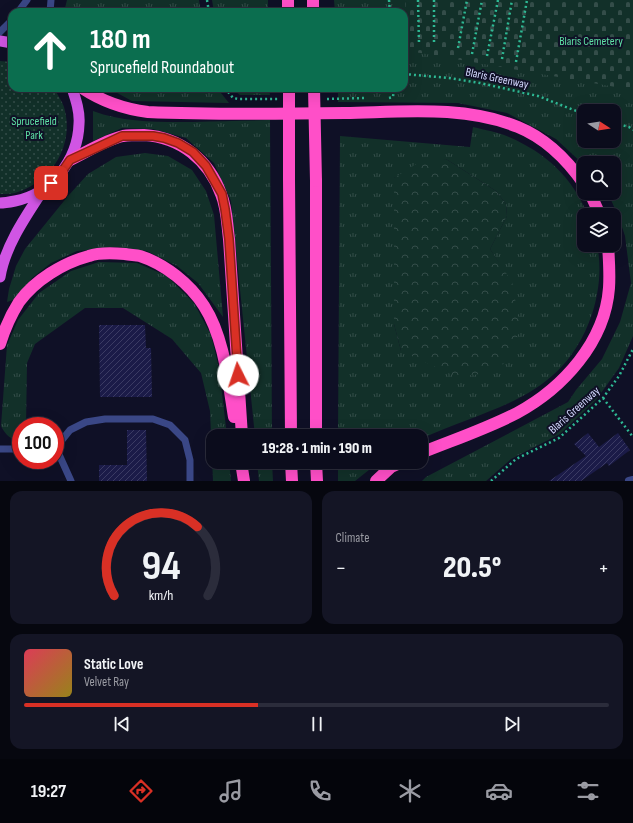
<!DOCTYPE html>
<html lang="en">
<head>
<meta charset="utf-8">
<style>
	body { margin:0; font-family:"Sofia Sans Condensed",sans-serif; background:#141525; color:#f1f3f6; height:100vh; display:flex; flex-direction:column; font-size:15px; white-space:nowrap }
	* { box-sizing:border-box; margin:0 }
	p { font-size:13px; color:#9a9ba3 }
	.icon { flex:none; width:22px; height:22px; fill:none; stroke:currentColor; stroke-width:2; stroke-linecap:round; stroke-linejoin:round }
	.map { position:relative; height:481px; overflow:hidden }
	.details { display:flex; flex-direction:column; gap:10px; padding:10px; background:#06070f; flex:1 }
	.details>* { flex:none }
	.hud { position:absolute; left:8px; top:8px; width:400px; height:84px; border-radius:12px; box-shadow:0 4px 16px #0002,0 0 0 1px #2b2c3b; background:#0b6e4f; color:#fff; overflow:hidden }
	.needle { width:26px; rotate:102deg }
	.fabs { position:absolute; left:577px; top:104px; display:grid; gap:8px }
	.fabs a { display:grid; place-items:center; width:44px; height:44px; border-radius:8px; background:#0b0c1c; box-shadow:0 4px 16px #0002,0 0 0 1px #2b2c3b; font-size:20px }
	.speed { position:absolute; left:12px; top:417px; display:flex; gap:8px; font-size:20px; font-weight:700; text-align:center }
	.speed>* { display:grid; place-content:center; width:52px; height:52px; border-radius:50%; background:#0b0c1c; box-shadow:0 4px 16px #0002,0 0 0 1px #2b2c3b; line-height:1 }
	.speed .limit { border:6px solid #d22; background:#fff; color:#111 }
	.pin { position:absolute; display:grid; place-items:center; width:34px; height:34px; color:#fff; margin:-17px; border-radius:8px; box-shadow:0 2px 6px #0006 }
	.me { position:absolute; width:44px; margin:-22px; rotate:356deg; stroke-linejoin:round; filter:drop-shadow(0 0 3px #0008) }
	.turn { display:flex; align-items:center; gap:14px; height:84px; padding:0 16px; font-size:18px }
	.turn .icon { width:52px; height:52px; stroke-width:2.5 }
	.turn b { display:block; font-size:28px; line-height:34px }
	.big { font-size:30px; font-weight:800; line-height:1.1 }
	.details .tile { flex:1; display:flex; flex-direction:column; justify-content:center; gap:6px; min-width:0; padding:0 14px; border-radius:12px; background:#141525 }
	.details .dial { align-items:center; gap:0 }
	.dial svg { height:104px; overflow:visible; fill:none; stroke:#2b2c3b; stroke-width:7; stroke-linecap:round; text-anchor:middle }
	.dial text { fill:#f1f3f6; stroke:none }
	.song { display:flex; align-items:center; gap:12px }
	.cover { width:48px; height:48px; border-radius:6px; background:linear-gradient(135deg,hsl(350 70% 55%),hsl(50 70% 35%)) }
	.played { height:4px; border-radius:2px; background:linear-gradient(90deg,#d93025 40%,#2b2c3b 40%) }
	.keys { display:flex; justify-content:space-around; direction:ltr }
	.heat { display:flex; justify-content:space-between; align-items:center; font-size:22px; direction:ltr }
	.details .tiles { flex:1; display:grid; gap:10px; grid-template-columns:1fr 1fr }
	.tile:last-child { grid-column:span 2 }
	.trip { position:absolute; left:206px; top:429px; width:222px; height:40px; border-radius:12px; background:#0b0c1c; box-shadow:0 4px 16px #0002,0 0 0 1px #2b2c3b; font-weight:800; line-height:40px; text-align:center }
	.menu { display:flex; height:64px; justify-content:space-around; align-items:center; background:#04050b; color:#9a9ba3 }
	.menu .icon { width:28px; height:28px }
	.menu .active { color:#d93025 }
	.menu b { font-size:18px; color:#f1f3f6 }
	.map>svg:first-child { display:block }
</style>
</head>
<body>
<div class="map">
<svg width="633" height="481" viewBox="0 0 633 481">
	<defs>
		<pattern id="grass-tufts" width="24" height="20" patternUnits="userSpaceOnUse"><rect width="24" height="20" fill="#123029"/><path d="M3 7l-1-3M5 7V3M7 7l1-3M15 17l-1-3M17 17v-4M19 17l1-3" fill="none" stroke="#344d49"/></pattern>
		<pattern id="forest-crowns" width="20" height="18" patternUnits="userSpaceOnUse"><rect width="20" height="18" fill="#123029"/><path d="M2 6a3 3 0 1 1 6 0M12 15a3 3 0 1 1 6 0" fill="none" stroke="#344d49"/></pattern>
		<pattern id="cemetery-stones" width="16" height="16" patternUnits="userSpaceOnUse"><rect width="16" height="16" fill="#123029"/><path d="M2 7V4a2 2 0 0 1 4 0v3zM10 15v-3a2 2 0 0 1 4 0v3z" fill="#344d49"/></pattern>
		<pattern id="park-dots" width="8" height="8" patternUnits="userSpaceOnUse"><rect width="8" height="8" fill="#123029"/><path d="M2 2h.1M6 6h.1" fill="none" stroke="#344d49" stroke-width="1.8" stroke-linecap="round"/></pattern>
		<pattern id="building-hatch" width="6" height="6" patternUnits="userSpaceOnUse"><rect width="6" height="6" fill="#1b1b48"/><path d="M-1 1l2-2M0 6l6-6M5 7l2-2" fill="none" stroke="#3b3b63"/></pattern>
	</defs>
	<rect width="100%" height="100%" fill="#0f1026"/>
	<path fill="url(#grass-tufts)" fill-rule="evenodd" d="M67,0H199L201,12H64Z
		M212,0H268V12H214Z
		M334,0H410L633,90V336L619,368L596,400L560,434L511,459L486,481H422L426,477L568,402L576,390L602,359L620,322L631,283L625,236L619,218L608,193H614V163H584V165L556,139L507,113L458,103L338,102V88H404V12H335ZM584,111H614V141H584Z
		M108,88H217L229,103L132,101Z
		M231,88H269L270,95H240Z
		M93,111C125,123 159,122 193,122C219,121 244,121 270,120L272,436H255L231,201L214,163L186,138L153,129L122,128L93,141Z
		M473,127C485,130 498,132 509,137C546,153 572,177 588,215H584V245H597C602,267 599,293 592,314C563,400 492,406 421,439V436H338L340,136L470,147ZM446,159L496,191L506,204L507,216L490,249L499,263L401,351L394,324V178Z
		M145,153L168,156L192,170L206,191L214,215L223,317L198,283L177,266L147,251L116,247L77,251L51,263L32,278L16,299L7,302L9,289L16,266L25,249L68,196L88,174L116,157Z
		M99,262L137,263L167,276L194,303L211,335L219,368L227,436H213V462H229L231,481H213L210,411L201,373L172,339L123,308H85L35,344L27,363L26,426H21V442C11,439 6,436 1,426L7,345L18,320L39,293L71,271Z
		M257,462H272L273,481H259Z
		M338,462H379L355,481H338Z"/>
	<path fill="url(#forest-crowns)" d="M446,159L496,191L506,204L507,216L490,249L512,282L520,326L515,346L503,364L480,374L457,377L401,351L394,324V178L418,163Z"/>
	<path fill="url(#cemetery-stones)" d="M405,0H633V90L409,51Z"/>
	<path fill="url(#park-dots)" d="M0,61L12,62V88H54C57,94 62,101 64,107C75,144 53,180 18,192C13,194 6,194 0,194Z"/>
	<path fill="url(#building-hatch)" d="M99,325H145L146,348H151L152,397H100Z
		M127,430H146L147,481H99V465H127Z
		M588,433L599,447L618,433L630,450L609,466L607,463L581,481H549L586,456L574,444Z"/>
	<g fill="none" stroke-linecap="round" stroke-linejoin="round">
		<path stroke="#2eb994" stroke-width="2.5" stroke-dasharray="2 3" stroke-linecap="butt" d="M207,0L209,12
			M389,0L390,12
			M418,0L419,44
			M434,0V44
			M458,48L467,0
			M472,54L482,0
			M487,56L498,0
			M502,59L512,0
			M516,62L527,0
			M404,74L449,78L480,83L538,96L584,114
			M225,88L233,98L239,99H278
			M389,98L393,97L394,88
			M327,99L366,98
			M614,123L629,127L633,130
			M603,398L633,437
			M491,481L516,459L559,438L603,398L619,376L633,349"/>
		<path stroke="#3a4786" stroke-width="7" d="M18,12L27,0
			M50,12L51,0
			M0,32L12,20
			M0,449H21
			M71,481L57,450L62,440L70,430L86,422L105,419H153L170,425L185,440L190,460V481"/>
		<path stroke="#3a4786" stroke-width="8" d="M629,481L633,480"/>
		<path stroke="#d055e4" stroke-width="11" d="M0,41L12,43
			M0,203C5,203 10,202 15,201C51,194 78,160 79,124C80,112 76,100 72,88
			M0,277C5,246 26,216 43,190"/>
		<path stroke="#ff4fc8" stroke-width="12" d="M288,0V12
			M313,0V12
			M82,88C103,102 124,109 148,112C213,115 279,114 345,113C402,112 464,105 518,127C545,138 568,161 584,184
			M70,160C87,152 105,140 123,136C129,135 137,135 144,135C180,137 209,160 221,194C227,208 227,224 229,239L242,436
			M289,178L291,436
			M316,181V436
			M590,193L600,215
			M0,344C4,331 12,313 19,302C35,280 63,263 89,256C100,252 114,253 125,254C130,255 136,255 140,256C165,264 190,284 204,306C224,337 228,381 234,417
			M421,453C453,440 486,429 517,413C563,388 605,342 609,288C610,273 609,259 608,245
			M241,462L244,481
			M291,462L292,481
			M316,462L317,481
			M376,481L391,467L402,462"/>
		<path stroke="#ff4fc8" stroke-width="12" d="M289,88V178
			M314,88L316,181"/>
	</g>
	<g fill="none" stroke-linecap="round" stroke-linejoin="round">
		<g stroke="#8d1f18" stroke-width="10">
			<path id="route" d="M51,183L59,176L70,160L122,136H153L164,138L178,143L193,152L206,166L222,194L225,209L229,239L238,375"/>
		</g>
		<use href="#route" stroke="#d93025" stroke-width="7"/>
	</g>
	<g text-anchor="middle" stroke-width="4" stroke-linejoin="round" paint-order="stroke">
		<g font-size="12" fill="#5fe1a5" stroke="#0f1026">
			<text x="591" y="45">Blaris Cemetery</text>
			<text x="34" y="125">Sprucefield<tspan x="34" dy="14">Park</tspan></text>
		</g>
		<g font-size="12" fill="#d4d8ff" stroke="#0f1026">
			<text transform="translate(497 78) rotate(12)" y="4">Blaris Greenway</text>
			<text transform="translate(574 410) rotate(-42)" y="4">Blaris Greenway</text>
		</g>
	</g>
</svg>
<div class="fabs">
<a><svg class="needle" viewBox="-14 -14 28 28"><path d="M0-13l5 13h-10z" fill="#e53935"/><path d="M0 13l5-13h-10z" fill="#9a9ba3"/></svg></a>
<a><svg class="icon" aria-label="search" viewBox="0 0 24 24"><circle cx="10" cy="10" r="6"/><path d="M15 15l6 6"/></svg></a>
<a><svg class="icon" aria-label="layers" viewBox="0 0 24 24"><path d="M12 4l9 5-9 5-9-5zM3 14l9 5 9-5"/></svg></a>
</div>
<div class="speed"><div class="limit">100</div></div>
<div class="pin" style="left:51px;top:183px;background:#d93025"><svg class="icon" aria-label="arrive" viewBox="0 0 24 24"><path d="M6 21V4h12l-3 4 3 4H6"/></svg></div>
<svg class="me" style="left:238px;top:375px" viewBox="-20 -20 40 40"><circle r="19" fill="#fff"/><path d="M0-13L10 11 0 6-10 11z" fill="#d93025"/></svg>
<div class="trip">19:28 · 1 min · 190 m</div>
<div class="hud">
<div class="turn"><svg class="icon" aria-label="ahead" viewBox="0 0 24 24"><path d="M12 20V5M6 11l6-6 6 6"/></svg><div><b>180 m</b>Sprucefield Roundabout</div></div>
</div>
</div>
<section class="details">
<div class="tiles">
<div class="tile dial"><svg viewBox="0 0 100 80">
<path d="M14 69A42 42 0 1 1 86 69"/>
<path d="M14 69A42 42 0 0 1 78 16" stroke="#d93025"/>
<text x="50" y="56" font-size="32" font-weight="700">94</text>
<text x="50" y="72" font-size="11">km/h</text>
</svg></div>
<div class="tile"><p>Climate</p>
<div class="heat"><a>−</a><b class="big">20.5°</b><a>+</a></div>
</div>
<div class="tile">
<div class="song"><i class="cover"></i><div><b>Static Love</b><p>Velvet Ray</p></div></div>
<div class="played"></div>
<div class="keys"><svg class="icon" aria-label="previous" viewBox="0 0 24 24"><path d="M18 5L8 12l10 7zM5 5v14"/></svg><svg class="icon" aria-label="pause" viewBox="0 0 24 24"><path d="M8 5v14M16 5v14"/></svg><svg class="icon" aria-label="next" viewBox="0 0 24 24"><path d="M6 5l10 7-10 7zM19 5v14"/></svg></div>
</div>
</div>
</section>
<nav class="menu">
<b>19:27</b>
<svg class="icon active" aria-label="directions" viewBox="0 0 24 24"><path d="M12 3l9 9-9 9-9-9zM9 14v-3h6M13 9l2 2-2 2"/></svg>
<svg class="icon" aria-label="music" viewBox="0 0 24 24"><path d="M9 18V5l10-2v13"/><circle cx="6" cy="18" r="3"/><circle cx="16" cy="16" r="3"/></svg>
<svg class="icon" aria-label="phone" viewBox="0 0 24 24"><path d="M5 4h4l2 5-3 2q2 4 5 5l2-3 5 2v4C11 20 4 13 5 4z"/></svg>
<svg class="icon" aria-label="climate" viewBox="0 0 24 24"><path d="M12 3v18M4 7l16 10M4 17L20 7"/></svg>
<svg class="icon" aria-label="car" viewBox="0 0 24 24"><path d="M5 17H2v-5l4-1 3-4h7l3 4 3 1v5h-3M9 17h6M6 11h13"/><circle cx="7" cy="17" r="2"/><circle cx="17" cy="17" r="2"/></svg>
<svg class="icon" aria-label="filters" viewBox="0 0 24 24"><path d="M4 7h16M4 17h16"/><circle cx="9" cy="7" r="2"/><circle cx="15" cy="17" r="2"/></svg>
</nav>
</body>
</html>
